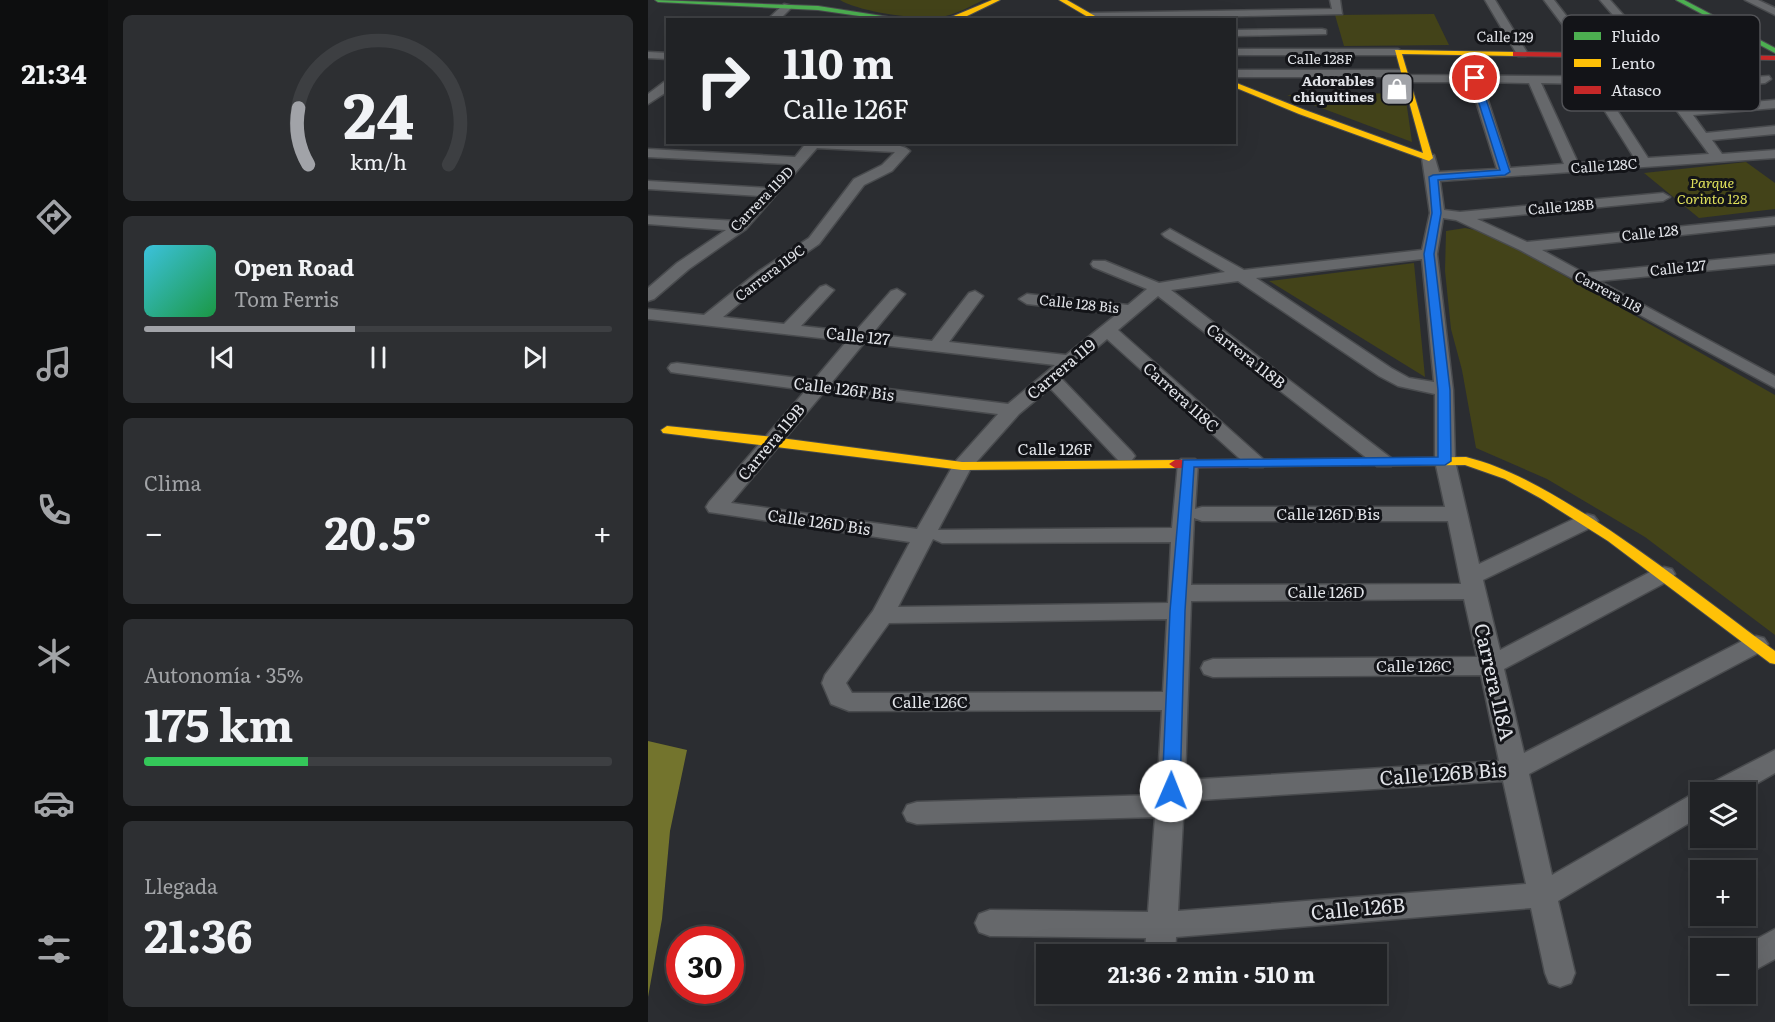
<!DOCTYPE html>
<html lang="es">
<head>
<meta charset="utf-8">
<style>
	body { margin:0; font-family:Literata,serif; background:#2d2f32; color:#f1f3f6; height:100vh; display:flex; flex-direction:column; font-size:22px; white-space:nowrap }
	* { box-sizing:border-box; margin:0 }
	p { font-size:20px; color:#a2a4a7 }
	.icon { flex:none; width:33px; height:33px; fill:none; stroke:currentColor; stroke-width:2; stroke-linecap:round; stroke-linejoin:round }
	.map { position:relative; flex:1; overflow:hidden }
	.details { display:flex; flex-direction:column; gap:15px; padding:15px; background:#121314; width:540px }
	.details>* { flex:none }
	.guide { position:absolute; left:18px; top:18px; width:570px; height:126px; border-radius:0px; box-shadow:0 6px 24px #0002,0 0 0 2px #3d3f42; background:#202225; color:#f1f3f6; overflow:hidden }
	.controls { position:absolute; left:1042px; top:782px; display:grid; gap:12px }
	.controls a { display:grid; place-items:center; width:66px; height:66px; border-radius:0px; background:#202225; box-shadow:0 6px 24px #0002,0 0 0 2px #3d3f42; font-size:30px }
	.speed { position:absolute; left:18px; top:926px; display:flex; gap:12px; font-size:30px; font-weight:700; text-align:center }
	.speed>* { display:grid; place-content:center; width:78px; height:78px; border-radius:50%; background:#202225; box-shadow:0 6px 24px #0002,0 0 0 2px #3d3f42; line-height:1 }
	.speed .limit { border:9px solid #d22; background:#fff; color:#111 }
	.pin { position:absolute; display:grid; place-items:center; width:51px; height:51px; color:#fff; margin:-26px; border:3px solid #fff; border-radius:50%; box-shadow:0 2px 6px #0007 }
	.me { position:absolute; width:66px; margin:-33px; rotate:1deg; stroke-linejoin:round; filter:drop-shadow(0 0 4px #0008) }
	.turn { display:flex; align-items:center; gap:21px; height:126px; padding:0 18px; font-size:27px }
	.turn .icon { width:78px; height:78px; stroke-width:2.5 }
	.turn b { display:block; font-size:42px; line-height:51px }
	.big { font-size:45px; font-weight:700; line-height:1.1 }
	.details .tile { flex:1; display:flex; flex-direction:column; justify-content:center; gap:9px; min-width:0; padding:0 21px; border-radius:9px; background:#2d2f32 }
	.details .dial { align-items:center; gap:0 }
	.dial svg { height:156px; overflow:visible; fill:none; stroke:#3d3f42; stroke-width:7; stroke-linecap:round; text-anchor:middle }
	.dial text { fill:#f1f3f6; stroke:none }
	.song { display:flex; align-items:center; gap:18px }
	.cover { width:72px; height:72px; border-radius:9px; background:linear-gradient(135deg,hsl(190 70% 55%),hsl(140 70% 35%)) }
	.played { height:6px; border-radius:3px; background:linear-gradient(90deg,#a1a3a8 45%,#3d3f42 45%) }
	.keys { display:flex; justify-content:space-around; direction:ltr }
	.heat { display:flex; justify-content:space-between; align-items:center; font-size:33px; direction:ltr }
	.charge { height:9px; border-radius:4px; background:linear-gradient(90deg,#34c759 35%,#3d3f42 0) }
	.trip { position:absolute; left:388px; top:944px; width:351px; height:60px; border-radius:0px; background:#202225; box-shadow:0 6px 24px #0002,0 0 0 2px #3d3f42; font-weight:700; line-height:60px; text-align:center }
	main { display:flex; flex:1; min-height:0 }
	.menu { display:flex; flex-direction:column; width:108px; justify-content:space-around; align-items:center; background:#0d0e0f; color:#a2a4a7 }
	.menu .icon { width:42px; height:42px }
	.menu .selected { color:#a1a3a8 }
	.menu b { font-size:27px; color:#f1f3f6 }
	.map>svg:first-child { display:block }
</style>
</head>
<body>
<main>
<nav class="menu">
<b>21:34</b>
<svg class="icon selected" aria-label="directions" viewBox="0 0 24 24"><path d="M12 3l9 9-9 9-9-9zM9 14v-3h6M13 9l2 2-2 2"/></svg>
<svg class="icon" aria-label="music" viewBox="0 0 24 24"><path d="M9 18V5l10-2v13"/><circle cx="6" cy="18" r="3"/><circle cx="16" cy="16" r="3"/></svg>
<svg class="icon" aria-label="phone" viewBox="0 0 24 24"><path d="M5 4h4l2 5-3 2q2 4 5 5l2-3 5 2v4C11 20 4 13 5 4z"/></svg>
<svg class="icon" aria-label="climate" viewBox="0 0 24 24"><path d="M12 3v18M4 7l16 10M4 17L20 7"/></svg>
<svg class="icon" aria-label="car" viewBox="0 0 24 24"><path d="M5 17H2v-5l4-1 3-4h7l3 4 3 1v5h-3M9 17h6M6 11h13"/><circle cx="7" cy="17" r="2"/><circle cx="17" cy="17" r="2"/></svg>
<svg class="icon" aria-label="filters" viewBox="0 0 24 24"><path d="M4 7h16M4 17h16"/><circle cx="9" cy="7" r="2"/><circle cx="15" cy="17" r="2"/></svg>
</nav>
<section class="details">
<div class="tile dial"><svg viewBox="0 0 100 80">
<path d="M14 69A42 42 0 1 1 86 69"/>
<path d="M14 69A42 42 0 0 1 9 40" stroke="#a1a3a8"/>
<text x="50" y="56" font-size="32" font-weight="700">24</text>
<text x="50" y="72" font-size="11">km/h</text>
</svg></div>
<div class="tile">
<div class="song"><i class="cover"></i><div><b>Open Road</b><p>Tom Ferris</p></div></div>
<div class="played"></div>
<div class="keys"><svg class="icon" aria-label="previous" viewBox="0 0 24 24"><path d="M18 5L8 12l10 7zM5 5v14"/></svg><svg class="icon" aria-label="pause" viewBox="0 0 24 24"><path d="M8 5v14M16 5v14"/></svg><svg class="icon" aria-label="next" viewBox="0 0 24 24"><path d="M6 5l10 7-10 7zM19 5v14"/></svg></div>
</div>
<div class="tile"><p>Clima</p>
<div class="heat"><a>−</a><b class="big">20.5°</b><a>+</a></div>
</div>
<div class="tile"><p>Autonomía · 35%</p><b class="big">175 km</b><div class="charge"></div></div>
<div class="tile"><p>Llegada</p><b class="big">21:36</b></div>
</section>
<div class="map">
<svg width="1127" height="1022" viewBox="0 0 1127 1022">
	<rect width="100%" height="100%" fill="#2b2d31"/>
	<path fill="#434319" d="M192,0H335C321,7 307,15 292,17C269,20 212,12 192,0Z
		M786,14L801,45L696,46L687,15Z
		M757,93L764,142L639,95Z
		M1098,162L1127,183V209L1051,218L996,173Z
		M817,228L832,231L869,249L1127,395V635L997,537L899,479L828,448L814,370L803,329L797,271L798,231Z
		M766,263L777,377L621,281Z"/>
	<path fill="#73742d" d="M0,741L39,750L22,831L14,919L0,997Z"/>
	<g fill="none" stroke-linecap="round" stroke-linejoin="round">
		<g stroke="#494b4e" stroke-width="3">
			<path id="street" d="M682,0H692L694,14L443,19L438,16L443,13L684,9Z
				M837,0H847L880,54L878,56H870Z
				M896,0H906L947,53V57H939Z
				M952,0H962L1010,54V58L1003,59L1022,84L1121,76L1123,79L1117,83L1027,91L1040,108L1127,100V108L1045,115L1058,133L1127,126V134L1064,140L1074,154L1127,150V158L792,181L796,210L812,212L1015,193L1022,197L1015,201L829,219L879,242L1127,217V225L894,250L936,273L1127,254V264L951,281L1127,376V388L872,250L808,220L795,218L789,254L805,390L807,461L831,564L932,516L939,514L946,516L950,521L946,526L835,580L852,650L1008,569L1016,567L1024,569L1027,574L1024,579L856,669L876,753L1100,638L1108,636L1116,638L1120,644L1116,650L881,774L904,875L1043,795L1053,792V816L910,901L927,973L923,983L912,987L901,983L897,973L883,908L528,937L527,954H497L498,938L342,936L331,932L327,923L331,914L342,910L500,912L507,817L269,824L259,821L255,813L259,805L269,802L509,795L514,710L201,711L183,704L174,683L177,675L225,611L262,542L61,512L58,507L61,502L158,390L29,373L23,372L20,368L23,364L29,363L166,380L199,341L0,319V309L56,315L111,271L161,238L206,179L234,165L247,152L169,148L98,229L41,269L6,299L0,301V288L29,263L78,230L0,224V216L89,221L112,196L0,189V181L119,188L140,164L0,157V149L147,157L159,142C180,142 249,137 262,151L244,171L216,185L171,244L123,277L75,317L136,324L172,287L178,285L186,290L153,326L207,332L243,291L249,289L257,294L224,334L284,341L321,293L327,291L335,296L301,342L418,355L469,314L379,304L371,299L379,294L480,305L499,289L445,267L443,264L445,261H457L511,283L577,272L517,237L514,234L522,229L596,270L774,250L782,213L774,158L776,155H786L791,172L849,169L822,82H758L752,77H586V70H756L761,75L1005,77L989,56L998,53ZM834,82L881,83L916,164L862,168ZM893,83L940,84L987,159L930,163ZM952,84L1010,85L1061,154L1000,158ZM774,259L786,382L761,378L743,368L608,278ZM590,281L731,376L750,386L787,394V461L797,507H554L547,509L550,463L547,459H533L530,463L524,528L290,530L323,468L371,414L402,388L470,460H484L487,456L484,452L413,378L459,339L601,467H615L618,463L615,459L470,330L510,296L729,466H743L746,462L743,458L523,290ZM216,343L407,365L360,404L184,382ZM176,392L350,414L307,462L269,529L83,503ZM546,518L554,521H800L813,584L543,585ZM285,539L294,543L523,542L520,603L250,607ZM816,599L829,657L565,659L556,662L553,668L556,674L565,677L833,675L851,761L537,780L543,601ZM519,619L515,692L204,693L198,683L241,623ZM855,781L878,884L530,911L536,801Z
				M1097,0H1110L1127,8V15Z
				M136,4L145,6L131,20H119Z
				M674,29L678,30V34L586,36V30Z
				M586,49H750L756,52L750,55H586Z
				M0,52L20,53V59L0,58Z
				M16,82H20V91L0,104V94Z
				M1127,750V773L1094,792H1058L1061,784Z
				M1127,929V959L1098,975V948H1092Z"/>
		</g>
		<g stroke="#494b4e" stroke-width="2">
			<path id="fast" d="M7,0L170,6L260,20H239L170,10L10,2Z
				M1028,0H1036L1127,48V53Z"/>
		</g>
		<g stroke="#494b4e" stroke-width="2">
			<path id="slow" d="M344,0H352L319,16L296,20Z
				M411,0H419L454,20H445Z
				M747,50L868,52L872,54L868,56L754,54L785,158L781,161L651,114L586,87V82L657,110L775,153Z
				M19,426L125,437L314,462L527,460L533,464L527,468L314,470L15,433L13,430Z
				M818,457C862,468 899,491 937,514C1003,556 1064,605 1127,651V664L1122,663L960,541L892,498L857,479L817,465L740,466L734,462L740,458Z"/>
		</g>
		<g stroke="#494b4e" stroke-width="2">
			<path id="jam" d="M868,52L1127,56V60L865,56V52Z
				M740,458L746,462L745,465L527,468L521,464L527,460Z"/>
		</g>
		<use href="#street" fill="#66686b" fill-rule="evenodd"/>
		<use href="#fast" fill="#4caf50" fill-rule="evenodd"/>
		<use href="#slow" fill="#ffc107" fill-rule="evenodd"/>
		<use href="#jam" fill="#c62828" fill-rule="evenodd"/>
	</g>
	<path fill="#1a73e8" stroke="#114b97" stroke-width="1.5" d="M827,76L831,78L862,172L857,175L790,180L793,213L786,254L802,390L803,461L797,465L546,467L537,611L532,791L529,796L523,798L517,796L514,791L522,611L535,460L790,457V390L776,254L784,213L781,177L785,175L852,170L823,78Z"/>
	<defs>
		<g id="shop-square" transform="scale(1.725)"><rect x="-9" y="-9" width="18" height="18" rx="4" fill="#a1a3a8" stroke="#131418"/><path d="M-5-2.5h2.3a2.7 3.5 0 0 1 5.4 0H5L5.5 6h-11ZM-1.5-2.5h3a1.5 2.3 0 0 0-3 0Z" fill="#fff"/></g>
	</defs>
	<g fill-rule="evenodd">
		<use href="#shop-square" x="749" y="89"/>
	</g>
	<g text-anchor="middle" stroke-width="6" stroke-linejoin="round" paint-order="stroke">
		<g font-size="14" fill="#e1e3e8" stroke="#131418">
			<text transform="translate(857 37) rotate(1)" y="5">Calle 129</text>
			<text x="672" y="64">Calle 128F</text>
			<text transform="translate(956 166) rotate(-4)" y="5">Calle 128C</text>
			<text transform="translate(114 199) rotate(-46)" y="5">Carrera 119D</text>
			<text transform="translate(913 207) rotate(-5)" y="5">Calle 128B</text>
			<text transform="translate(1002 233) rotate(-6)" y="5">Calle 128</text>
			<text transform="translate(1030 268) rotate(-6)" y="5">Calle 127</text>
			<text transform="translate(122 273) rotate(-37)" y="5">Carrera 119C</text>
			<text transform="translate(960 292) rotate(28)" y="5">Carrera 118</text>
			<text transform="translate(431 304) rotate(6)" y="5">Calle 128 Bis</text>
		</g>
		<g font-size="14" font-weight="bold" fill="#e1e3e8" stroke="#131418" text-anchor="end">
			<text x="726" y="86">Adorables<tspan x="726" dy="16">chiquitines</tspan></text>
		</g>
		<g font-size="14" font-style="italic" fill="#dfe05b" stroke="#131418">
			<text x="1064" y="188">Parque<tspan x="1064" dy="16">Corinto 128</tspan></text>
		</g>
		<g font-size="16" fill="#e1e3e8" stroke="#131418">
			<text transform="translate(210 336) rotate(6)" y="6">Calle 127</text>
			<text transform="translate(598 356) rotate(38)" y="6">Carrera 118B</text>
			<text transform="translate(413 369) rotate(-40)" y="6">Carrera 119</text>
			<text transform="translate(196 389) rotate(7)" y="6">Calle 126F Bis</text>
			<text transform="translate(533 397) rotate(42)" y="6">Carrera 118C</text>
			<text transform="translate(123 442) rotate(-50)" y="6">Carrera 119B</text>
			<text x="407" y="455">Calle 126F</text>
			<text x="680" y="520">Calle 126D Bis</text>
			<text transform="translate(171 522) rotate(8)" y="6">Calle 126D Bis</text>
			<text x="678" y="598">Calle 126D</text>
			<text x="766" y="672">Calle 126C</text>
			<text x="282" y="708">Calle 126C</text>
		</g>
		<g font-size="20" fill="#e1e3e8" stroke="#131418">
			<text transform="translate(846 682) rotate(77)" y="7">Carrera 118A</text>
			<text transform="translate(795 774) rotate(-4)" y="7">Calle 126B Bis</text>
			<text transform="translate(710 909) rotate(-5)" y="7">Calle 126B</text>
		</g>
	</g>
	<rect x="914" y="15" width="198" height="96" rx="9" fill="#131418" stroke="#515256" stroke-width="1.5"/>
	<rect x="926" y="32" width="27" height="8" fill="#4caf50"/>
	<rect x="926" y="59" width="27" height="8" fill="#ffc107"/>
	<rect x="926" y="86" width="27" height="8" fill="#c62828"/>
	<g font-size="16" fill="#e1e3e8">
		<text x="963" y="42">Fluido</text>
		<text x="963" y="69">Lento</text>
		<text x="963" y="96">Atasco</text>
	</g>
</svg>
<div class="controls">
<a><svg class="icon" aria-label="layers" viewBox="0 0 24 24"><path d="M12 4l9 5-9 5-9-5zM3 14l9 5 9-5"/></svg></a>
<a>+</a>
<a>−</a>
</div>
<div class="speed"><div class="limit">30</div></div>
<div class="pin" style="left:827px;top:78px;background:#d93025"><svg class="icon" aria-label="arrive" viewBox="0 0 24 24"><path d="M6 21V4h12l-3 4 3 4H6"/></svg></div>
<svg class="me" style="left:523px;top:791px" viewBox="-20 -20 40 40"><circle r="19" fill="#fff"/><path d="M0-13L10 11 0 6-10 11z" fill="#1a73e8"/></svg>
<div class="trip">21:36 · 2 min · 510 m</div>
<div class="guide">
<div class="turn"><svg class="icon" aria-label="right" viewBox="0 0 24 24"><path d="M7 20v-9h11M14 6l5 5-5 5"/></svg><div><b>110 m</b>Calle 126F</div></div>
</div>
</div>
</main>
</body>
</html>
